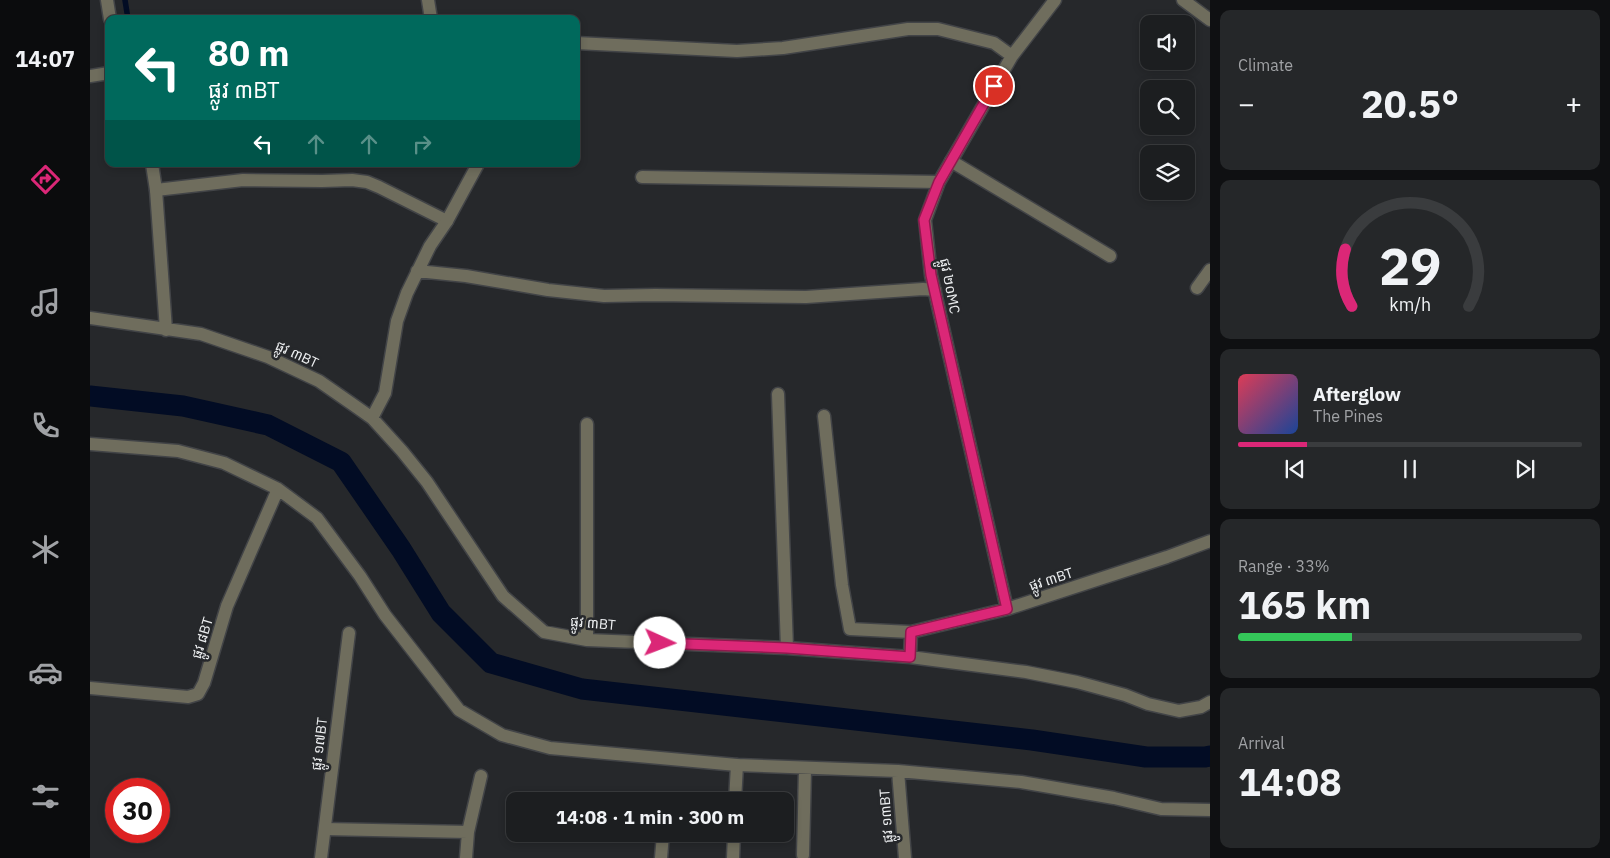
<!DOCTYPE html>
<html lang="en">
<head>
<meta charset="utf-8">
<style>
	body { margin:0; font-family:"IBM Plex Sans","Noto Sans Khmer",sans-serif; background:#252729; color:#f1f3f6; height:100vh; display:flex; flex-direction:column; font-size:19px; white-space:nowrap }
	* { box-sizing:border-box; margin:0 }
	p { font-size:16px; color:#a0a2a5 }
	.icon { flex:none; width:28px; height:28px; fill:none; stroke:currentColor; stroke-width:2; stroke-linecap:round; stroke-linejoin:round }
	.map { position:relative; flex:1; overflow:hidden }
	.sheet { display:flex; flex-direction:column; gap:10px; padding:10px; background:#0f1012; width:400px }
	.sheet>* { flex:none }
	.guide { position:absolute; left:15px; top:15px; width:475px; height:152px; border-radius:10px; box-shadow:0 2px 8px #0003,0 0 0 1px #3a3c3e; background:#00695c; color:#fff; overflow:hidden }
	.fabs { position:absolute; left:1050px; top:15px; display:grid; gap:10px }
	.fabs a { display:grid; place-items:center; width:55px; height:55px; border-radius:10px; background:#1c1e20; box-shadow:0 2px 8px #0003,0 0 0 1px #3a3c3e; font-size:25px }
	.speed { position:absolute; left:15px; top:778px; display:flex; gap:10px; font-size:25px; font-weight:700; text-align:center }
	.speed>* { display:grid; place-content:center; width:65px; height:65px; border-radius:50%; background:#1c1e20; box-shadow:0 2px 8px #0003,0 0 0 1px #3a3c3e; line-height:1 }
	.speed .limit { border:8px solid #d22; background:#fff; color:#111 }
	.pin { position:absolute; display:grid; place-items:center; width:42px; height:42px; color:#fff; margin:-21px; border:2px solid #fff; border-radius:50%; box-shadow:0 1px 5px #0007 }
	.me { position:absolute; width:55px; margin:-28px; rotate:92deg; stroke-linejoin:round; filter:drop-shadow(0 0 4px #0008) }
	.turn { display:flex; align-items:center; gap:18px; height:105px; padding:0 20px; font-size:22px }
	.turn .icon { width:65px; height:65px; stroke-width:2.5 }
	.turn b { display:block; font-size:35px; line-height:42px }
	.lanes { display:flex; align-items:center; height:48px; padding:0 20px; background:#0003; justify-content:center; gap:25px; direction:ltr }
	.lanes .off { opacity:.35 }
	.big { font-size:38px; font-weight:700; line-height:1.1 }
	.sheet .tile { flex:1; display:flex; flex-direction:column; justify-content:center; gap:8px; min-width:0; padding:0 18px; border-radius:10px; background:#252729 }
	.sheet .dial { align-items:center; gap:0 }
	.dial svg { height:130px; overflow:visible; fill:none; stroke:#3a3c3e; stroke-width:7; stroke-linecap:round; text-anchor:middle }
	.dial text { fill:#f1f3f6; stroke:none }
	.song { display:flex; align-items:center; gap:15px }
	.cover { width:60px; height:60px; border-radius:8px; background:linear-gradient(135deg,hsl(350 70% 55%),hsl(220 70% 35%)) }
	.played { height:5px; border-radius:2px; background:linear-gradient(90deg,#db2777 20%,#3a3c3e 20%) }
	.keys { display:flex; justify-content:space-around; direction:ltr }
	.heat { display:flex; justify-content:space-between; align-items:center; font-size:28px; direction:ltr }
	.charge { height:8px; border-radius:4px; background:linear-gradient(90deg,#34c759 33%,#3a3c3e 0) }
	.trip { position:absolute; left:416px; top:792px; width:288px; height:50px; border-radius:10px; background:#1c1e20; box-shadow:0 2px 8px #0003,0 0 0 1px #3a3c3e; font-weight:700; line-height:50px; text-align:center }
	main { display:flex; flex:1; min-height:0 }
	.tab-bar { display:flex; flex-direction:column; width:90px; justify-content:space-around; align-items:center; background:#0b0c0d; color:#a0a2a5 }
	.tab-bar .icon { width:35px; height:35px }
	.tab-bar .active { color:#db2777 }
	.tab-bar b { font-size:22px; color:#f1f3f6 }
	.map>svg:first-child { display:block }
</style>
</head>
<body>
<main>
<nav class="tab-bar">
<b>14:07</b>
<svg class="icon active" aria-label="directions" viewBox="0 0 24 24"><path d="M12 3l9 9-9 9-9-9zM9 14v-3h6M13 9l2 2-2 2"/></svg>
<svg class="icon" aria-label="music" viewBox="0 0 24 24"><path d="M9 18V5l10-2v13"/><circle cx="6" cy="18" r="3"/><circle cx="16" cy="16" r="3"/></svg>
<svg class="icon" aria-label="phone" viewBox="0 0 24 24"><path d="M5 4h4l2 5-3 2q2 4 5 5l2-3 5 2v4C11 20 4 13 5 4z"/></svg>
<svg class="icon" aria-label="climate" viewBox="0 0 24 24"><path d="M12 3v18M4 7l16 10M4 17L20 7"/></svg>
<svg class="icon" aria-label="car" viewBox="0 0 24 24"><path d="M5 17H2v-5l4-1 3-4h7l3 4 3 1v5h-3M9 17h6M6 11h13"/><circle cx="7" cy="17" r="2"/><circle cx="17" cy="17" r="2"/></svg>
<svg class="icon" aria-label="filters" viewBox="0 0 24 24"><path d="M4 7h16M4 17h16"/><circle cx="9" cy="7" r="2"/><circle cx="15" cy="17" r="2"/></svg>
</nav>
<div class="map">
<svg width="1120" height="858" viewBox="0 0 1120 858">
	<rect width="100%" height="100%" fill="#26282b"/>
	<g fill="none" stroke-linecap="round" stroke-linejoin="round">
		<path stroke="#020c24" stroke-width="5.5" d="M35,0L38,19"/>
		<path stroke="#020c24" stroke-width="21" d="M0,396L93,406L178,425L251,462L311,549L351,613L401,663L492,689L942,740L1056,757H1115L1120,756"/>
		<g stroke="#424447" stroke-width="15">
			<path id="service" d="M861,161L1020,256
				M66,190L153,180L232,181L262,180L277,182L289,187L357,221
				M645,801L647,765
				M235,829L378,832
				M376,858L378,832L391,776
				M571,858L573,834
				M643,858L644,834"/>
		</g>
		<g stroke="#424447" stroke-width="15">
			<path id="minor" d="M17,0L20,19
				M338,0L341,19
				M1093,0L1120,20
				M486,43L647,51L693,48L818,29H848L904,43L922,56
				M0,76L19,73
				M62,164L66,190L76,330
				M552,177L849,182
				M327,271L376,276L458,290L514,296L565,295L716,297L833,289L845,290
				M1107,288L1120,270
				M0,318L111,334L178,357L229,381L265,406L282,418L312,451L337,482L413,596L454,632L497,640L697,648L820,657L936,672L987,682L1035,695L1058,704L1089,711L1111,707L1120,702
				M688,394L697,648
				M734,416L752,585L760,629L821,632
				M282,418L295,393L307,321L317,293L340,246L357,221L388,164
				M0,444L88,451L134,463L188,489L227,518L270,576L295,615L369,710L412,735L460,748L647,765L808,771L931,782L1024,798L1071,809L1120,810
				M917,609L841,275L835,220L849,182L922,56L965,0
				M497,640V424
				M820,657L821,632L917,609L1077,557L1120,541
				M0,688L98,697L108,694L114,683L137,606L188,489
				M808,771L815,858
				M713,855L715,769
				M231,858L259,633"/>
		</g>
		<use href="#service" stroke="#6f6d5d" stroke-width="12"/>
		<use href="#minor" stroke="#6f6d5d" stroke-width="12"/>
	</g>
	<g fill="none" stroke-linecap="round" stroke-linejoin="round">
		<g stroke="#8e194d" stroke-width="12">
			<path id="route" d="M570,643L697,648L820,657L821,632L917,609L841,275L834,220L849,182L904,86"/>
		</g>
		<use href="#route" stroke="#db2777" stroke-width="9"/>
	</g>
	<g text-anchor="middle" stroke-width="5" stroke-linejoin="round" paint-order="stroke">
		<g font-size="14" fill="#eceef0" stroke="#26282b">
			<text transform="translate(860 286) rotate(79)" y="5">ផ្លូវ ២០MC</text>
			<text transform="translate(207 354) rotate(25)" y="5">ផ្លូវ ៣BT</text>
			<text transform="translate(961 579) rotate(-18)" y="5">ផ្លូវ ៣BT</text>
			<text transform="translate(503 623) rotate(5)" y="5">ផ្លូវ ៣BT</text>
			<text transform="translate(112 638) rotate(-73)" y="5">ផ្លូវ ៨BT</text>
			<text transform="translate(229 744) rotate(-83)" y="5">ផ្លូវ ១៧BT</text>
			<text transform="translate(796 816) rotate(-94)" y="5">ផ្លូវ ១៣BT</text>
		</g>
	</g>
</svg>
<div class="fabs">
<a><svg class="icon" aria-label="sound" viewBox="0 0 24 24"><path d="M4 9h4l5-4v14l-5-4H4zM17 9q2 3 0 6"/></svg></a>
<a><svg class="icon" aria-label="search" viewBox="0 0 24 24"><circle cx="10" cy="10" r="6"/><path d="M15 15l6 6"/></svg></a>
<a><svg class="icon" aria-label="layers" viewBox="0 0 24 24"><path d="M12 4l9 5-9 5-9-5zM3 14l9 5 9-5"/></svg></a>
</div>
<div class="speed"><div class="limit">30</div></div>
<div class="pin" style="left:904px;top:86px;background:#d93025"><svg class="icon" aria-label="arrive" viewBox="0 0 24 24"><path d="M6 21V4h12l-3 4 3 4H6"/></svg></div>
<svg class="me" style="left:570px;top:643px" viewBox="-20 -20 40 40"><circle r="19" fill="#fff"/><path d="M0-13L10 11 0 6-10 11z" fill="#db2777"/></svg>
<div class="trip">14:08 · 1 min · 300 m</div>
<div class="guide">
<div class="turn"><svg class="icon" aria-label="left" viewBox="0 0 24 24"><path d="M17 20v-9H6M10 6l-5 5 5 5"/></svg><div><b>80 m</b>ផ្លូវ ៣BT</div></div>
<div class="lanes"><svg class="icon" aria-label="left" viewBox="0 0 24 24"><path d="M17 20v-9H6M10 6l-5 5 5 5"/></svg><svg class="icon off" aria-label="ahead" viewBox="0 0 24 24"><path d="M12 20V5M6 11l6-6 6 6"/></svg><svg class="icon off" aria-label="ahead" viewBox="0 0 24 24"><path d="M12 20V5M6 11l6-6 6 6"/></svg><svg class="icon off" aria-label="right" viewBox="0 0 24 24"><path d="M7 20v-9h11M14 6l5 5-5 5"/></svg></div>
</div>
</div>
<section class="sheet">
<div class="tile"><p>Climate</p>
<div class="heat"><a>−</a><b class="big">20.5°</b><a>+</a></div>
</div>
<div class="tile dial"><svg viewBox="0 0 100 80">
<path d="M14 69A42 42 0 1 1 86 69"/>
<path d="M14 69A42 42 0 0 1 10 34" stroke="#db2777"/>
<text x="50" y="56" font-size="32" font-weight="700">29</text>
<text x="50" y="72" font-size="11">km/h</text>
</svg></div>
<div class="tile">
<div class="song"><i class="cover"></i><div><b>Afterglow</b><p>The Pines</p></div></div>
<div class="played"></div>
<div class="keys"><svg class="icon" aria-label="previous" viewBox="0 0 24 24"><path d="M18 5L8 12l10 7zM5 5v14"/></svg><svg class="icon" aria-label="pause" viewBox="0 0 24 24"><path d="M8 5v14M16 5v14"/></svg><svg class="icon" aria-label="next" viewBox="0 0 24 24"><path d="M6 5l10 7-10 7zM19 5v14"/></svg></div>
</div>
<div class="tile"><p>Range · 33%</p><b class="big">165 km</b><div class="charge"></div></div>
<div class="tile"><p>Arrival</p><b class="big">14:08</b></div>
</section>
</main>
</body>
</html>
